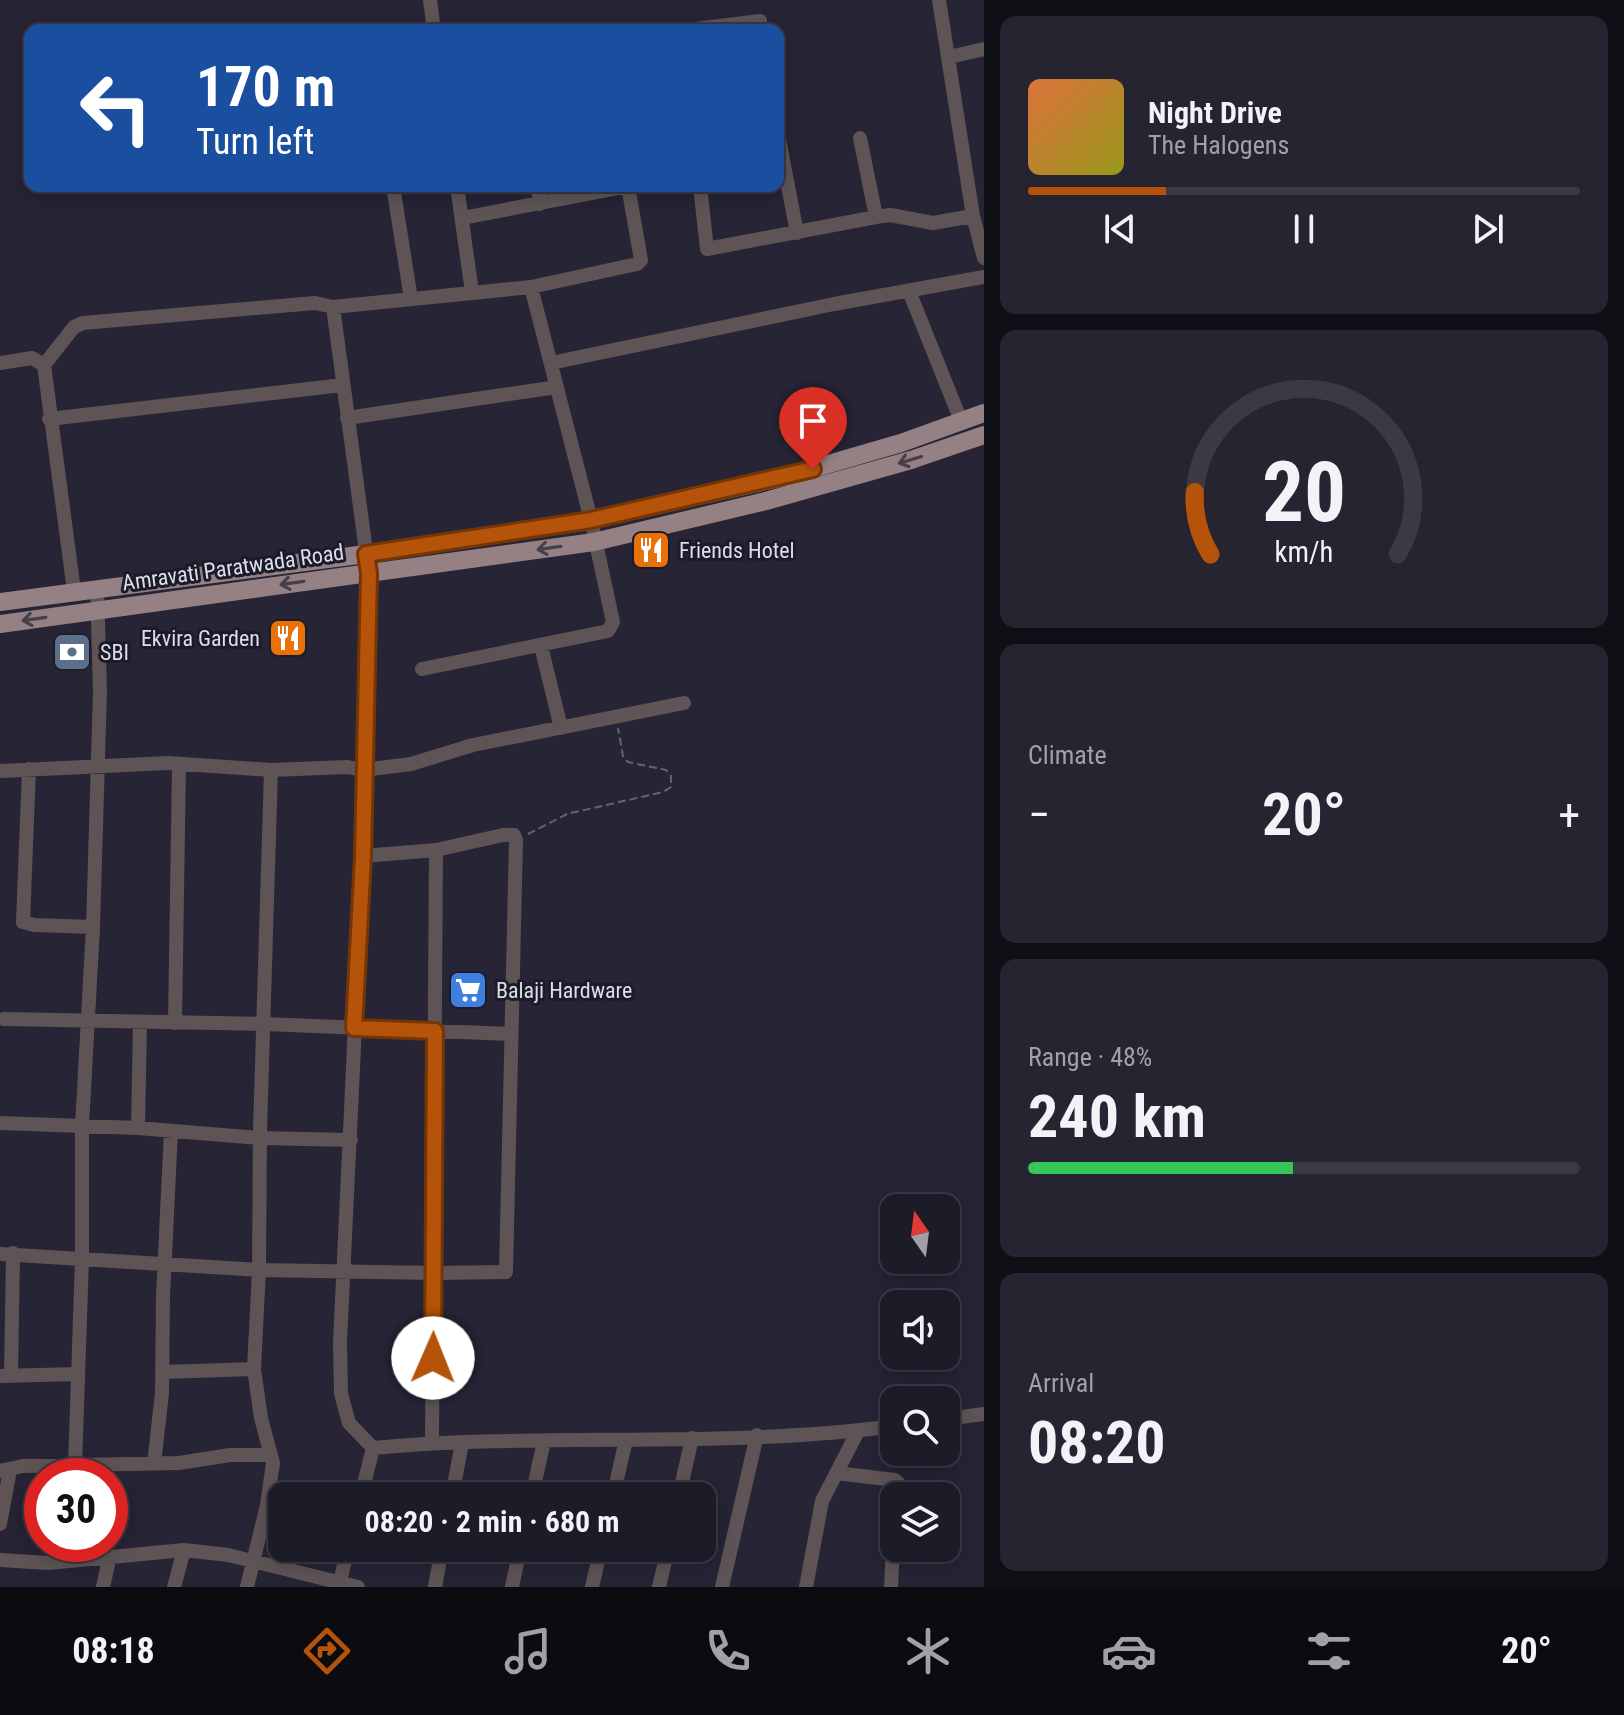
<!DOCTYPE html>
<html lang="en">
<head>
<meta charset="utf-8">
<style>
	body { margin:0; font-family:"Roboto Condensed",sans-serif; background:#252430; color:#f1f3f6; height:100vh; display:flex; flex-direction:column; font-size:30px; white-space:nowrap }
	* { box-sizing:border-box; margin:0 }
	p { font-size:26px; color:#a0a1a8 }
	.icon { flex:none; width:44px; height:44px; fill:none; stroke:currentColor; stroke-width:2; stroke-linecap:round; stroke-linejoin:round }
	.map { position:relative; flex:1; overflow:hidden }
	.drawer { display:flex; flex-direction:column; gap:16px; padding:16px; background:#0f0f16; width:640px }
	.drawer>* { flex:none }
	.banner { position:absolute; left:24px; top:24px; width:760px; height:168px; border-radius:16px; box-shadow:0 4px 20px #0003,0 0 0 2px #3a3945; background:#1a4fa0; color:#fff; overflow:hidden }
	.needle { width:52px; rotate:346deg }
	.tools { position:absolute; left:880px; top:1194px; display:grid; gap:16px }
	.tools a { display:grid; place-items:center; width:80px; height:80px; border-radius:16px; background:#1c1b28; box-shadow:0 4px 20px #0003,0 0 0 2px #3a3945; font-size:40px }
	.speed { position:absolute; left:24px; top:1458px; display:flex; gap:16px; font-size:40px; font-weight:700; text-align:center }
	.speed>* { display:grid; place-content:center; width:104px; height:104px; border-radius:50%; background:#1c1b28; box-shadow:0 4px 20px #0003,0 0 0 2px #3a3945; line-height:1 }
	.speed .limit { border:12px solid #d22; background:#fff; color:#111 }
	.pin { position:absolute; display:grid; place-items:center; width:68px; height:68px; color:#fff; margin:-82px -34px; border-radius:50% 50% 50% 0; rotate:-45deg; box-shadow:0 0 8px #0007 }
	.pin .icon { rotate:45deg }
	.me { position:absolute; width:88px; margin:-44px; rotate:1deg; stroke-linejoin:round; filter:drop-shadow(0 0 6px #0008) }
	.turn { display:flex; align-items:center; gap:28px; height:168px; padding:0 40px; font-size:36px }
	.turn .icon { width:104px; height:104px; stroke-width:2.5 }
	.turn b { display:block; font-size:56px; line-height:68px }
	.big { font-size:60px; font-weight:700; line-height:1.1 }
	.drawer .card { flex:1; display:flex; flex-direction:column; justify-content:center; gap:12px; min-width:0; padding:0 28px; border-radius:16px; background:#252430 }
	.drawer .dial { align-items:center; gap:0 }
	.dial svg { height:208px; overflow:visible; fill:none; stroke:#3a3945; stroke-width:7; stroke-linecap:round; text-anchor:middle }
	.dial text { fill:#f1f3f6; stroke:none }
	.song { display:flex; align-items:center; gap:24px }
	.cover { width:96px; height:96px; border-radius:12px; background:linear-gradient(135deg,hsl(20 70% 55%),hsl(60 70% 35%)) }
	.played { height:8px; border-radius:4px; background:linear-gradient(90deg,#b45309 25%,#3a3945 25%) }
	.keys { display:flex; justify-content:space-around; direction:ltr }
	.heat { display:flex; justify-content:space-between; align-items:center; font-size:44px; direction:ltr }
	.charge { height:12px; border-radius:6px; background:linear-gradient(90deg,#34c759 48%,#3a3945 0) }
	.trip { position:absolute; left:268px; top:1482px; width:448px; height:80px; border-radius:16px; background:#1c1b28; box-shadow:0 4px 20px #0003,0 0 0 2px #3a3945; font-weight:700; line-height:80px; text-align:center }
	.tabs { display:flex; height:128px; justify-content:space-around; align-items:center; background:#0b0b10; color:#a0a1a8 }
	.tabs .icon { width:56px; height:56px }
	.tabs .on { color:#b45309 }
	.tabs b { font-size:36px; color:#f1f3f6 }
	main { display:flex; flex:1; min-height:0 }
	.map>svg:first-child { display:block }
</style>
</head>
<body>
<main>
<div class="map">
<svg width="984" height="1587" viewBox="0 0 984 1587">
	<rect width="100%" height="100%" fill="#262435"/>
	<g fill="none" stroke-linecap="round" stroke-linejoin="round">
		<path stroke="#646372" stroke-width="2" stroke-dasharray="8 4" stroke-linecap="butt" d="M528,834L567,814L663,792L671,787V776L666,770L628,762L623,756L618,728"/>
		<path stroke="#5e5456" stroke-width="14" d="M430,0L434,30
			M939,0L973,216L984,258
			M687,30L760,21L761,30
			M949,57L984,49
			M778,134L797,233
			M860,138L876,217
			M393,186L411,299
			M457,186L472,292
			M538,186L540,204
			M700,186L707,249L876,217L890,215L933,223L973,216
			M462,218L629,186
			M909,291L961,421
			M333,307L369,573L363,856L340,1343L341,1394L349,1423L373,1448C545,1432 722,1449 894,1426
			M0,363L32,358L44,365
			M551,363L834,304L984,277
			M347,418L557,387
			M49,419L343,385
			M74,591L44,365L74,327L83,323L315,303L333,307L531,287L637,264L641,260L628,186
			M541,646L561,728
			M422,669L608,631L613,622L591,520L531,287
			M29,769L23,922L34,925L93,927
			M0,771L168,763L271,770L348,767L363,770L411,764L473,745L684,703
			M4,1019L265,1024L511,1034
			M175,1023L179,764
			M0,1123L138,1128L260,1138L351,1140
			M138,1128L140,1023
			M0,1254L259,1270L434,1273L506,1272L516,840L514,835H503L436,850L363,856
			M162,1372L254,1369
			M0,1376L78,1374
			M11,1376L13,1253
			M946,1419L984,1414
			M432,1443L436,850
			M154,1464L162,1393L163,1296L171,1131
			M75,1466L82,1259V1126L93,927L100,691L97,588
			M0,1471L23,1466L179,1463L230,1455H270
			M836,1473L895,1480L898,1483V1496
			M361,1496L373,1448
			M452,1496L462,1443
			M532,1496L544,1441
			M613,1496L626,1440
			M679,1496L692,1438
			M0,1524L10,1470
			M0,1560L48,1563L184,1550L228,1555L358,1587
			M339,1586L348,1548
			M103,1587L110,1556
			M174,1587L184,1550
			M247,1587L267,1505L273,1463L261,1418L254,1369L259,1270L260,1130L271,770
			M435,1587L442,1548
			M512,1587L520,1548
			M592,1587L601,1548
			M659,1587L668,1548
			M722,1587L757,1435
			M806,1587L822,1501L858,1431
			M891,1587L894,1530"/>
		<path stroke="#958184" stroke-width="18" d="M0,602L366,554L591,520L784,477L901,443L984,413
			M0,624L594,542L766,501L911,460L984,435"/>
	</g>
	<defs><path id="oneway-shaft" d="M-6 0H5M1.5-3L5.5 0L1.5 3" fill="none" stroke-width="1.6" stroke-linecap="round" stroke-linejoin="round" transform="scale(2)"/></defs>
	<g stroke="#463f4a">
		<use href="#oneway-shaft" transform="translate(910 460) rotate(163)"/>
		<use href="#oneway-shaft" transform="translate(549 548) rotate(172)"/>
		<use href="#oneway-shaft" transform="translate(292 583) rotate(172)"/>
		<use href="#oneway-shaft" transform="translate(34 619) rotate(172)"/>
	</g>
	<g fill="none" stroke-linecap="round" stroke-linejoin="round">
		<g stroke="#753606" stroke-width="20">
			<path id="route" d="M433,1358L435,1031L354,1028L363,856L369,573L366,554L591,520L813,469"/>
		</g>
		<use href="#route" stroke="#b45309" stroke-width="14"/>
	</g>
	<defs>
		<g id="restaurant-square" transform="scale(2)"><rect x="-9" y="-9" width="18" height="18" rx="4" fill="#e8710a" stroke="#1c1b2a"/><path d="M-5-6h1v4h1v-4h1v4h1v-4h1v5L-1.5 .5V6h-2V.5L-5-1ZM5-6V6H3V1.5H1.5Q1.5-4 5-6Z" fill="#fff"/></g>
		<g id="bank-square" transform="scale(2)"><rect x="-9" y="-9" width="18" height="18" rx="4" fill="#5c6f8a" stroke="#1c1b2a"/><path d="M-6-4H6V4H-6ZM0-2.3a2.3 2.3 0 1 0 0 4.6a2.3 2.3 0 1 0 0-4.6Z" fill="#fff"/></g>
		<g id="supermarket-square" transform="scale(2)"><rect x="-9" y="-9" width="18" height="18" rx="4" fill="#3f7fe0" stroke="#1c1b2a"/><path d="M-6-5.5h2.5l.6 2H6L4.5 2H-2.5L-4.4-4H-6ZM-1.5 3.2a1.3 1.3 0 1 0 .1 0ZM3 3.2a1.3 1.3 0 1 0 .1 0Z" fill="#fff"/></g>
	</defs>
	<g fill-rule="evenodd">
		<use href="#restaurant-square" x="651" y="550"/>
		<use href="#restaurant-square" x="288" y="638"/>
		<use href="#bank-square" x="72" y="652"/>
		<use href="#supermarket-square" x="468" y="990"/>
	</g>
	<g text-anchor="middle" stroke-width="6" stroke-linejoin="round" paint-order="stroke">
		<g font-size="22" fill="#dedee9" stroke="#1c1b2a" text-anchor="start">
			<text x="679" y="558">Friends Hotel</text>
			<text x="260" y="646" text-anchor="end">Ekvira Garden</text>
			<text x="100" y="660">SBI</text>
			<text x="496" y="998">Balaji Hardware</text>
		</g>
		<g font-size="22" fill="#dedee9" stroke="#1c1b2a">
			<text transform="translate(233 567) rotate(-8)" y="8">Amravati Paratwada Road</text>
		</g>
	</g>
</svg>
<div class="tools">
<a><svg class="needle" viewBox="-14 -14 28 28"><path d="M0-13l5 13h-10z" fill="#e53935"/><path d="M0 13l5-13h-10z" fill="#a0a1a8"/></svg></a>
<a><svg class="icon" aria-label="sound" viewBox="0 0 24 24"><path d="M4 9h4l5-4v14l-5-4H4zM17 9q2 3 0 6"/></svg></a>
<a><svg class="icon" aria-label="search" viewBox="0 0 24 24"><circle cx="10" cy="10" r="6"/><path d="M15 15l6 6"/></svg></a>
<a><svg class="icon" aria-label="layers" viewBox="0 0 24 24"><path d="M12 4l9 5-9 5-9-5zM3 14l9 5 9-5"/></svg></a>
</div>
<div class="speed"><div class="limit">30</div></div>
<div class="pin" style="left:813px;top:469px;background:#d93025"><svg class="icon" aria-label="arrive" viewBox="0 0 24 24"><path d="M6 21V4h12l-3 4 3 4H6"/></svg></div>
<svg class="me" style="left:433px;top:1358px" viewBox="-20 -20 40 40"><circle r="19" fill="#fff"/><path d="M0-13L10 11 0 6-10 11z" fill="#b45309"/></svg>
<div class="trip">08:20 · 2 min · 680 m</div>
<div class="banner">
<div class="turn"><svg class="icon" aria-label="left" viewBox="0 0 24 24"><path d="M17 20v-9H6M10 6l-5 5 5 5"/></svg><div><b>170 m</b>Turn left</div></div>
</div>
</div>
<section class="drawer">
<div class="card">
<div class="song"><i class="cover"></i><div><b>Night Drive</b><p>The Halogens</p></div></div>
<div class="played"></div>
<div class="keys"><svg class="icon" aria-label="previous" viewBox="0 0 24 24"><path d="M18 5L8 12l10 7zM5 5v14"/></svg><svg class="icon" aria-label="pause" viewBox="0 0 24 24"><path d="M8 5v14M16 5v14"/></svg><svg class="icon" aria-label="next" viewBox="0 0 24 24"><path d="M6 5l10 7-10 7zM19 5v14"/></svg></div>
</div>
<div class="card dial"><svg viewBox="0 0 100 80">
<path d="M14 69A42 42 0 1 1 86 69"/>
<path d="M14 69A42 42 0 0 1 8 45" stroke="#b45309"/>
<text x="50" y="56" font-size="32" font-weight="700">20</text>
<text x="50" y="72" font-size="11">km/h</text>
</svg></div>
<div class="card"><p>Climate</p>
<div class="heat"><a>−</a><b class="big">20°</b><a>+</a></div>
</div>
<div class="card"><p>Range · 48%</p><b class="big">240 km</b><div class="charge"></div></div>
<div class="card"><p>Arrival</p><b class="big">08:20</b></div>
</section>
</main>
<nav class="tabs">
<b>08:18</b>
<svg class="icon on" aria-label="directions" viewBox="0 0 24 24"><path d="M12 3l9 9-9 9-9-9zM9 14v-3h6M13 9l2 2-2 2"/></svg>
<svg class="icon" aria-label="music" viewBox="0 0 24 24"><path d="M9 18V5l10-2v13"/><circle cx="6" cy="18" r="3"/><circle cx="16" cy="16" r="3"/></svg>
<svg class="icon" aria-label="phone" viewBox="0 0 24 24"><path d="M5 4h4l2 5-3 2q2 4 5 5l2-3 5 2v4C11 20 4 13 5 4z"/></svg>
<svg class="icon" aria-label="climate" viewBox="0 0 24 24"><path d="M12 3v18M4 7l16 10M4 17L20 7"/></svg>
<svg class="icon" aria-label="car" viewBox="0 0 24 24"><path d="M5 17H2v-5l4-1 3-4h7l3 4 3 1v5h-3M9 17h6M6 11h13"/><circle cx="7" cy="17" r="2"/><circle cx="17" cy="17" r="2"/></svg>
<svg class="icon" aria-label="filters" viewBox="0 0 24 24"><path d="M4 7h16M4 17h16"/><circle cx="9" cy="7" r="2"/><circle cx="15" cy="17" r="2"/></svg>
<b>20°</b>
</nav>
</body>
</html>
